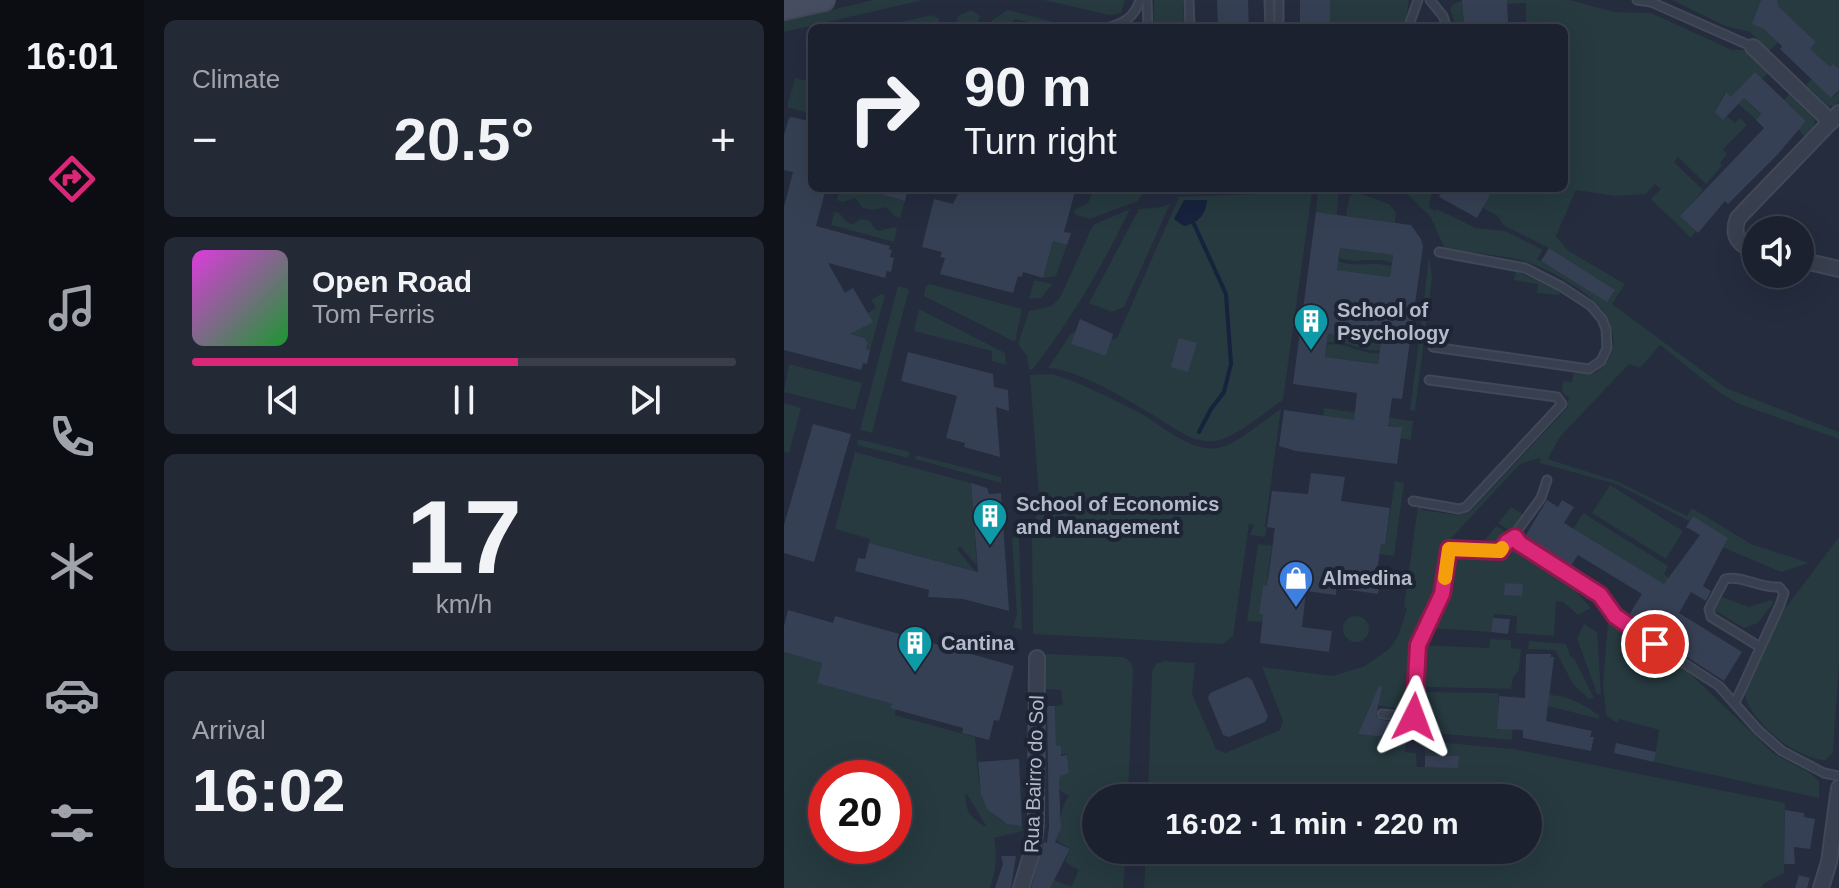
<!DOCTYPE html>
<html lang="en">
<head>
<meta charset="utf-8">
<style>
	body { margin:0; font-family:Arial,sans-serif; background:#242936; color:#f1f3f6; height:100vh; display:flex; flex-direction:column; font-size:30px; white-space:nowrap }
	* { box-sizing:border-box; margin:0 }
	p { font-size:26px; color:#a0a3aa }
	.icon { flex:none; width:44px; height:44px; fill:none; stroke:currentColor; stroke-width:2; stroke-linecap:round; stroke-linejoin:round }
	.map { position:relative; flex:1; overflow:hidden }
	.drawer { display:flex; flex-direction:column; gap:20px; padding:20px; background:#0f1219; width:640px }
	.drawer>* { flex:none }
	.banner { position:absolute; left:24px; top:24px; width:760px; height:168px; border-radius:12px; box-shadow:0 8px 32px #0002,0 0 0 2px #393e4a; background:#1b212e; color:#f1f3f6; overflow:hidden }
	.fabs { position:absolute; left:958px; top:216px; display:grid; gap:16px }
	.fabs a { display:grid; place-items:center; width:72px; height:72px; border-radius:50%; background:#1b212e; box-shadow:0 8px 32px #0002,0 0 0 2px #393e4a; font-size:40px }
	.speed { position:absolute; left:24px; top:760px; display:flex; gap:16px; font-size:40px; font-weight:700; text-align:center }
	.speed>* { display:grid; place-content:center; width:104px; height:104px; border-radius:50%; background:#1b212e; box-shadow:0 8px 32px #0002,0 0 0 2px #393e4a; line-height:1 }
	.speed .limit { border:12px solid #d22; background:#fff; color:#111 }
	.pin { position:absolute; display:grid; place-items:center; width:68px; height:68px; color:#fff; margin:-34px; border:4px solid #fff; border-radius:50%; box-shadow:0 2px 8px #0007 }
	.me { position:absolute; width:88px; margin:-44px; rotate:3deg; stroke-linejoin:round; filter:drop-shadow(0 0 6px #0008) }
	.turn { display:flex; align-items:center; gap:28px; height:168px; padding:0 24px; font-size:36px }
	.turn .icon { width:104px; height:104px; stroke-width:2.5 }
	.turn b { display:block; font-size:56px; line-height:68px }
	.big { font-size:60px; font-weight:800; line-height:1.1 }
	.drawer .card { flex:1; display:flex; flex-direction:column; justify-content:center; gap:12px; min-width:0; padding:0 28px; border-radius:12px; background:#242936 }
	.drawer .dial { align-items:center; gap:0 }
	.dial b { font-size:104px; line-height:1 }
	.song { display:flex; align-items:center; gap:24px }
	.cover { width:96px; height:96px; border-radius:12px; background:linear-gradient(135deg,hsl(300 70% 55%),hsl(130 70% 35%)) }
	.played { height:8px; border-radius:4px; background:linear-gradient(90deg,#db2777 60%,#393e4a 60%) }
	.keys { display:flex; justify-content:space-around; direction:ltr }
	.heat { display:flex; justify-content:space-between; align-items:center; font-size:44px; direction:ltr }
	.trip { position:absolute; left:298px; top:784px; width:460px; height:80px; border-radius:40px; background:#1b212e; box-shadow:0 8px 32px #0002,0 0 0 2px #393e4a; font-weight:800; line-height:80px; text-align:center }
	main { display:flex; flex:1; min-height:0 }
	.menu { display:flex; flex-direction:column; width:144px; justify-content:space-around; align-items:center; background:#0b0d12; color:#a0a3aa }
	.menu .icon { width:56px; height:56px }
	.menu .active { color:#db2777 }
	.menu b { font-size:36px; color:#f1f3f6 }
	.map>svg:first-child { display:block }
</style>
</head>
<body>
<main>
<nav class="menu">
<b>16:01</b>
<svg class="icon active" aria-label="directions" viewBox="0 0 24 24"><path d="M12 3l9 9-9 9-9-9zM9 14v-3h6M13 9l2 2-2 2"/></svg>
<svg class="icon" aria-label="music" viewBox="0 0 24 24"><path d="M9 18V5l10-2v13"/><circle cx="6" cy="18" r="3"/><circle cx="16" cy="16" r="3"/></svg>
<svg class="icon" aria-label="phone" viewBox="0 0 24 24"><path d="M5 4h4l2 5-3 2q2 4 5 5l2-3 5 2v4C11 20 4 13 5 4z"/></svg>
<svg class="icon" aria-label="climate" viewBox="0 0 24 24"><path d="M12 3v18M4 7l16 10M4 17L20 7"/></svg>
<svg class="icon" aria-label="car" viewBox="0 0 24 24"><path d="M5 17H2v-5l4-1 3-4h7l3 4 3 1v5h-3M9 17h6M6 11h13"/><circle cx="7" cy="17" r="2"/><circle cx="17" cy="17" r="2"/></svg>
<svg class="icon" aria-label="filters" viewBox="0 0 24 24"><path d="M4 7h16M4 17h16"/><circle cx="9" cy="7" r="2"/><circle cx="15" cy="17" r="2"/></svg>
</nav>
<section class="drawer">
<div class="card"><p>Climate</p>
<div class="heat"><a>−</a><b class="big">20.5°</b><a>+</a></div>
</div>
<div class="card">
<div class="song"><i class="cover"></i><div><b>Open Road</b><p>Tom Ferris</p></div></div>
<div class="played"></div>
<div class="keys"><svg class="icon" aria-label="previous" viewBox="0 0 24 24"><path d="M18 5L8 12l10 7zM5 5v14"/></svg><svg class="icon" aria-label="pause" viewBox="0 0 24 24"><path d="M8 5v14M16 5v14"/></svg><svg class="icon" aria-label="next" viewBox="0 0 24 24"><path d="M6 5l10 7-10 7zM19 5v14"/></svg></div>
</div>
<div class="card dial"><b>17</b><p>km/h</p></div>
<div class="card"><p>Arrival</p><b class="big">16:02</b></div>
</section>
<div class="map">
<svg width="1055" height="888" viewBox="0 0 1055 888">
	<rect width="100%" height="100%" fill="#242c3e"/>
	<path fill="#263a3f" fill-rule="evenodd" d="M89,0H139L0,32V21Z
		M260,0H341L337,13L325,15Z
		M370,0H399L400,28H370Z
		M546,0H625L621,28H546Z
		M723,0H786L830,12L867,13L948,50H960L984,74L978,79L953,91L977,115L972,120L941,92L931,112L939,119L943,116L951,123L956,118L963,125L939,149L943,154L936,163L938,166L922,184L894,157L890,162L919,190L897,216L912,231L907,238L867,199L877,189L871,184L862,194L831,196L792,190L772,236L783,250L841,284L828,304L942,388L1055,432V439L955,404L936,393L876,345L856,368L845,364L775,438L764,459L835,482L903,516L908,508L967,544L1025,563L997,572L938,547L944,538L909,516L905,521L832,484L756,463V458L736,464L661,545L656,592L631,643L627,711L587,704L574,734L622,739L621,752L632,753L633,767H674V756H641V741L730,749L1001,803L1000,873L979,884L977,888H360L362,850H744V798H364L368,671L372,664L380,661L411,663L408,694L432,749L441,753L496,730L499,721L478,667L549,676L581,666L606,648L614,636L623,609L620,606L634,506H638V510L674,515L686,512L783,408L785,398L778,392L779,381L788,382L790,372L811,373C824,365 831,352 829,336C827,326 823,315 817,308C802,290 758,265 736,260C712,254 686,253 661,249L646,216L618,189L644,188L647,194L645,208L651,211L653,209L692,228L721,231L759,250L753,259L823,301L831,291L765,248L719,225L714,216L699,208L707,192L700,188H780V28H742V3L723,4Z
		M888,0H977L969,24L993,0H1055V69L1049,64L1045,69L1012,64L1032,42L1002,14L994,42L985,51L966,32L941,26Z
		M678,1L680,25L672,26L666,9L669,4Z
		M188,10L196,16L193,28H171L174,16Z
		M224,10L292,28H267L232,19L219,28H206L208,20Z
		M147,15L155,18V28H91Z
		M1036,71L1047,98L1055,92V102L1050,106H1044L1022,85Z
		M11,78L28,82V114L3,107Z
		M1005,94L1031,120L1030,128L1021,137L1014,129L1022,121L1005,104L992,109Z
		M56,188H73L121,201L116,218L111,216L102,207L90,210L79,208L71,198L59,202L53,200Z
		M310,188H355L360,191L354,201L306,219L292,215L289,211L304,203Z
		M528,192L499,400C479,413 455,436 431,441C409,445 382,422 364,412C338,397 293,369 264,368L288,332L291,333L288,344L322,356L327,340L333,338L395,197Z
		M534,192L554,193L553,215L532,212Z
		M571,192L605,204L612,212L611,223L562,216L566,196Z
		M386,204L340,307L328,312L305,303L355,209L377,207Z
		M346,209C319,265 287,320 249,369L245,370L243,356L234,344L245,311L268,306L276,298L309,225Z
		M50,212L55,213L64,223L69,224L77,219L86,221L91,229L95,231L109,227L113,228L110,242L47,225Z
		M269,241L283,245L272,276L259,278Z
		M556,248L609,255L608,263C591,255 573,265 555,258Z
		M645,255L648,277L644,309H639Z
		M554,261C572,268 590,261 607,266L606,277L553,270Z
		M732,271L775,292L776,295L753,293L754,284L730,280Z
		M250,280L269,284L257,298L245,299Z
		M146,284L238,309L231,342L140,296L142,286Z
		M114,286L125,289L88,433L76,430Z
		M97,294L101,295L86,350L82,349L84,343L81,341V338L22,322L84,313L92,308L87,300Z
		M135,309L221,353L222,365L208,361V351L130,331Z
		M638,317H643L631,411L626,410Z
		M544,334L597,342L596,350C577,353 563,338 543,343Z
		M548,344C565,343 578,355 595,353L594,364L541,357L543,345Z
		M5,364L78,383L71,410L0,392Z
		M268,374C298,383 326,398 354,412C377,424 405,452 433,448C451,446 480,420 497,409L481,526H476L483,527L481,537L466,535L470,525L465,524L449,636L439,644L249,634L248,541L255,497L246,375Z
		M0,403L17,408L5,453L0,451Z
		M540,408L629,421L627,440L616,438L617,427L539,416Z
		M74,439L126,452L124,458L73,445Z
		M71,452L187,483L193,566L176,546L173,549L191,571L85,543L86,539L51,529Z
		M132,455L217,477V483L131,459Z
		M611,481L620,483L610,556L489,538L490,530L601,545Z
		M826,485L899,531L882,559L808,513Z
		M727,507L740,515L726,531L714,523Z
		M799,513L884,566L880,574L885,578L881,585L789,529Z
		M712,526L724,533C715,548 712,549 695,547Z
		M235,537L238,630L229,627L233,614L228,538Z
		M1055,537V662L1049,753L1041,760C1014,760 965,721 961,694L997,614Z
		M474,544L488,546L483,578L487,579L486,586L479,585L475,614L482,616V622L463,621Z
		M725,545L755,561L761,571L783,581L807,608L794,615L779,602L772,601L770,636L732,633L733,616L710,614L707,632L646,628L667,552L718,555Z
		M938,597L965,607L987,600L990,602L974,623L960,628L930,610Z
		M559 629a13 13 0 1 1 26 0a13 13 0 1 1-26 0Z
		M824,622L896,664L990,754L1026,773L1035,781V798L870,762L875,730L835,719L833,723L822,715L819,685Z
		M800,624L813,632L817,694H813L793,638Z
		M706,639L727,640V648L737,649L735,670L729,678L727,689L642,687V692L714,693V729H726L728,697L731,696L728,740L639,732V727L632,726L638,645L705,648Z
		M745,641L782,644L786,656L791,660L810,698L805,699L789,684L771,650L744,649Z
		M0,652L38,663L33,683L108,704L107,708L112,709L111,715L191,737C195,773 190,823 238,826L239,831L210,838C214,856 212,870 206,888H0ZM42,778H110V846H42ZM182,793L203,827C187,819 180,810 182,793Z
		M262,654L340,657L347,662L349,669L344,798H312V850H342L339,888H264L268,879L287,887L295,870L281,862L286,849L272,840C279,824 274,809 285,796L275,790L274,776L285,773L283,754H277V746H272L271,706L279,705L277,690L261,689Z
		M765,695C787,696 799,705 815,715V719L764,706Z"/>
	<path fill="#17223d" d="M400,200H423C422,215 414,223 400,226L390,219Z"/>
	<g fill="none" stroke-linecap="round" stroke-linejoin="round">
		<path stroke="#17223d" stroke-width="4" d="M410,224L442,294L447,364L440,392L427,409L415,432"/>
	</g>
	<path fill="#364054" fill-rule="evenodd" d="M433,0H464L465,28H434Z
		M516,0H546V28H516Z
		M678,0H723L724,22L680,25Z
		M977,0H993L994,6L1032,42L1026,49L1046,67L1049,64L1055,69V90L1047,98L996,49L998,46L980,29L968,24Z
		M971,72L1022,121L994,154L944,204L941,201L914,233L896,216L980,128L972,120L977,114L960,98L939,120L931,112L942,92L947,97Z
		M8,117L28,122V188H42L32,226L106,246L105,249L108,250L106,257L110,258L107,272L103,271L101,278L44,263L61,293L69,288L89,322L66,334L81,338V341L84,342L82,349L86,350L83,364L79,363L77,370L0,350V207L9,172L0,170V135L5,118Z
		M86,188H124L121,201L86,191Z
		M177,188H292L280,232L287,233L283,245L269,241L259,278L239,272L238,277L234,276L229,293L156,274L161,258L156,257L158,252L138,247L150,199L169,204Z
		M660,188H693L706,195L693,218L655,197Z
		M532,212L627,225L637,239L639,246L618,399L608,398L604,426L618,427L613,464L512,451L495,446L500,410L570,420L573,393L509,384ZM556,248L609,255L606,277L553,270ZM544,334L597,342L594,364L541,357Z
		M765,248L831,290L823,302L757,261Z
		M296,319L329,334L322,356L287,344Z
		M395,338L413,343L404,372L387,367Z
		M124,352L209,374L210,387L224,390L225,411L212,407L216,457L180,447L181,443L162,438L173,396L117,381Z
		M29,424L67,434L30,562L0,553V525Z
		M527,473L561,477L557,501L606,508L601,545L597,544L593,571L597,572L594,594L552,588V595L522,591L518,627L548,631L545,652L476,643L479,615L475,614L479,585L483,586L491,528L483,527L488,491L524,494Z
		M187,483L203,488L205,494L217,493L225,611L179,599L144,597L145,590L71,571L74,558L81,559L85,543L194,572Z
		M763,500L774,507L778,500L790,507L780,523L880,584L916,535L902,527L909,516L944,538L919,586L927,591L922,601L907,592L895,613L958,652L940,681L843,618L858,594L794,555L786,567L740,538Z
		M721,583L739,584L738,596L720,595Z
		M4,610L49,623L51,616L230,666L215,721L210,720L205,740L178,733L179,728L106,708L108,704L33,683L38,663L0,652V626Z
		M709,618L726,619L724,634L707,632Z
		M742,654H767V657H770L762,721L808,731L806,737H810L807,751L739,738V730L713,729L715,696L741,698Z
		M463,677L468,680L484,716L481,722L445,737L439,735L424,698L426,693Z
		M595,686L598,687L592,716L597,720L612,722L610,738L574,734Z
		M263,706H271L272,746H277V756L283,755L285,773L276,776L275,784L277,828L271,842L286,849L266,888H247L260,842L263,843L265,827Z
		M832,743L872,752L870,762L830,753Z
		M641,756H675L674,768L641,767Z
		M235,759L238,826L223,824L204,810L197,795L194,762Z
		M1001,810L1020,813V817L1031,819L1026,849L1010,847L1011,864H1000Z
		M217,856H232L227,888H211L219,864Z
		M1015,875L1026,878L1023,888H1011Z"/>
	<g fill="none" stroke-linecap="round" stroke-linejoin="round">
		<g stroke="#414857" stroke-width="11">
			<path id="lane" d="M363,0L364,28
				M405,0L406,28
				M485,0L486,28
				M495,0V28
				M646,0L659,16L663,28
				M853,0L867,2L969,47
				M322,28C339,24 350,18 356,0
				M624,28L634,0
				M649,347L805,369L817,361L823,348L822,329L818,319L807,306L778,287L741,268L655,252
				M763,480L757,498L733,531L731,537L735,543L816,595L831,616L847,629L935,686L974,730L998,751L1040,773L1055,776
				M629,501L675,509L682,507L778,404L773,397L645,380
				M951,703L996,605L1000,593L995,587C975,588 958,575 941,579L925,609L927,617L976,647
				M598,714L630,717L634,645L658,594L665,549L716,551L723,542L731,537"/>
		</g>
		<g stroke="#414857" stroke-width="18">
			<path id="street" d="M969,47L1047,122
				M972,251C955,245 947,236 954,218L1055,113
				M1016,260L1055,269
				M237,888L249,849L252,825L253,658
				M1037,888L1045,862L1055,788"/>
		</g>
		<g stroke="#414857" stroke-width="24">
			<path id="secondary" d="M0,9L40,0"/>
		</g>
		<use href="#lane" stroke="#383f4e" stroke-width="7"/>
		<use href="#street" stroke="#383f4e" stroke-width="14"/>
		<use href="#secondary" stroke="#464d61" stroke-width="20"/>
	</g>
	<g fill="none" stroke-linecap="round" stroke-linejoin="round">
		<g stroke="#8e194d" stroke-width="20">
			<path id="route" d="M630,717L634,645L658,594L665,549L716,551L723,542L731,537L735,543L816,595L831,616L871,644"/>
		</g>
		<use href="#route" stroke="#db2777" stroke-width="14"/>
		<path stroke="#f59e0b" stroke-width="14" d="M661,578L665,549L716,551L718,548"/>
	</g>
	<defs>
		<g id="building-pin" transform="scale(1.8)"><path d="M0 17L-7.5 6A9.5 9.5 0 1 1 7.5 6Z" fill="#0f9aa8" stroke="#1d2433"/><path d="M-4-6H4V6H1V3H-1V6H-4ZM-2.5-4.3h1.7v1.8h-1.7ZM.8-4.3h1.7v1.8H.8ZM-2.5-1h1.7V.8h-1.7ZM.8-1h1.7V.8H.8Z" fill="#fff"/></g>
		<g id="shop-pin" transform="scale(1.8)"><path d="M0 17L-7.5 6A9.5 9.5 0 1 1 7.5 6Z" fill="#3f7fe0" stroke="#1d2433"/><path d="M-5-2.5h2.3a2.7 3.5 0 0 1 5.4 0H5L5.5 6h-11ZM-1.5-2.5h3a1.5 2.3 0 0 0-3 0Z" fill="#fff"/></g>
	</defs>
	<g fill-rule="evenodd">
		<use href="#building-pin" x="527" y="321"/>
		<use href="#building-pin" x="206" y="516"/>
		<use href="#shop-pin" x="512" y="578"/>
		<use href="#building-pin" x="131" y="643"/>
	</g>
	<g text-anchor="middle" stroke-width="8" stroke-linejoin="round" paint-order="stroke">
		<g font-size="20" font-weight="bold" fill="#b4bac9" stroke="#1d2433" text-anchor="start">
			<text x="553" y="317">School of<tspan x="553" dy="23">Psychology</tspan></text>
			<text x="232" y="511">School of Economics<tspan x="232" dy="23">and Management</tspan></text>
			<text x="538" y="585">Almedina</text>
			<text x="157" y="650">Cantina</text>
		</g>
		<g font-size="20" fill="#b4bac9" stroke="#1d2433">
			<text transform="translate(250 774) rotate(-88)" y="7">Rua Bairro do Sol</text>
		</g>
	</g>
</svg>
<div class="fabs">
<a><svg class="icon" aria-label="sound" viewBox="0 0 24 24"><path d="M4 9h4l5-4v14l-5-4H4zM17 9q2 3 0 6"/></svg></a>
</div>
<div class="speed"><div class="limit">20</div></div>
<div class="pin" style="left:871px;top:644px;background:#d93025"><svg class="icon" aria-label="arrive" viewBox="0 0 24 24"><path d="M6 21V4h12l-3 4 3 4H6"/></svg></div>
<svg class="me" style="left:630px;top:717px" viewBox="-20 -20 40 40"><path d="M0-17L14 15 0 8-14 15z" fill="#db2777" stroke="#fff" stroke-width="4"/></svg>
<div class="trip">16:02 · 1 min · 220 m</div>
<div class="banner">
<div class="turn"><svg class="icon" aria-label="right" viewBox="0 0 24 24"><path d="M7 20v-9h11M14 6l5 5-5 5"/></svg><div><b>90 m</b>Turn right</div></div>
</div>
</div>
</main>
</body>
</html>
